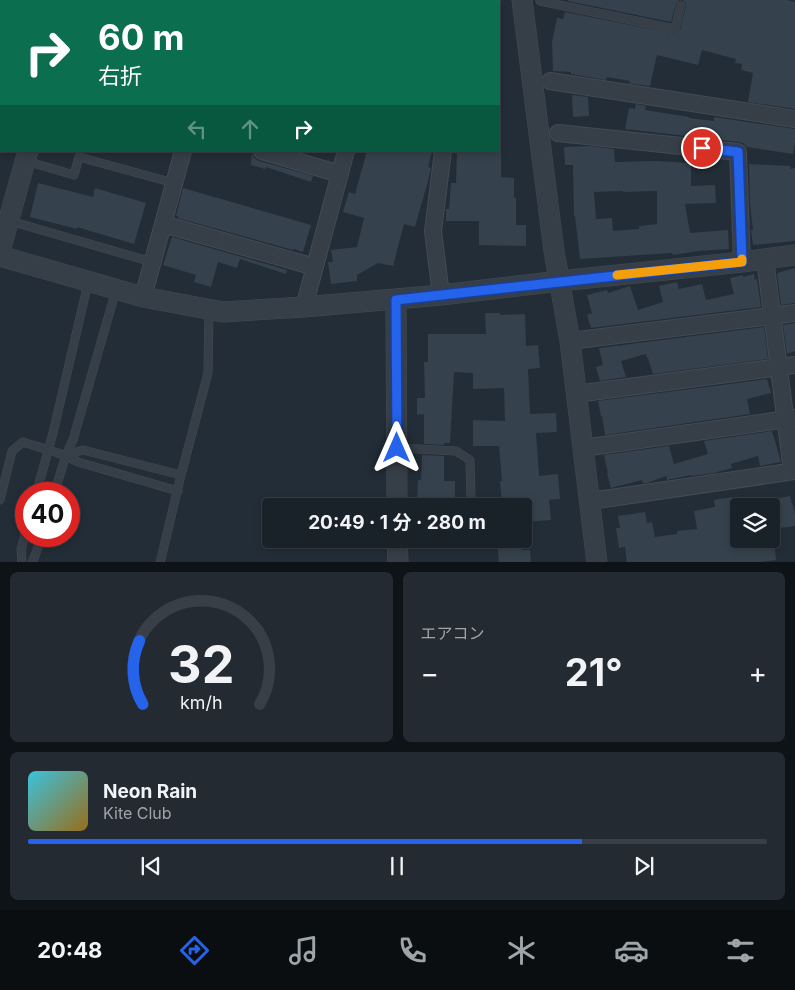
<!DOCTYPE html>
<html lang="ja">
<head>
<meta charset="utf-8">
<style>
	body { margin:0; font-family:Inter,"Noto Sans JP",sans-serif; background:#232a31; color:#f1f3f6; height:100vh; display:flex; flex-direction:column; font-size:19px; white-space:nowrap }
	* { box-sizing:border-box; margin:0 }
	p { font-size:16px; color:#9fa4a8 }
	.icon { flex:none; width:28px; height:28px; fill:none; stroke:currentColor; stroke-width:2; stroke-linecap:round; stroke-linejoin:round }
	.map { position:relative; height:562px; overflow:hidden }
	.details { display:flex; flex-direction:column; gap:10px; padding:10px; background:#0e1317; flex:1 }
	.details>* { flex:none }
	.guide { position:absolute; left:0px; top:0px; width:500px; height:152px; box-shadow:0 2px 8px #0003,0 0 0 1px #383f46; background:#0b6e4f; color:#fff; overflow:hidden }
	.fabs { position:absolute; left:730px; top:498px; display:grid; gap:10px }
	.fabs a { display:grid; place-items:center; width:50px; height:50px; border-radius:5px; background:#1a2229; box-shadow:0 2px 8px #0003,0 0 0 1px #383f46; font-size:25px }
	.speed { position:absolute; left:15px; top:482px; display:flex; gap:10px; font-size:25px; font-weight:700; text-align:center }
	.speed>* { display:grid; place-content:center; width:65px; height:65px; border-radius:50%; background:#1a2229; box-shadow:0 2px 8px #0003,0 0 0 1px #383f46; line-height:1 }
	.speed .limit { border:8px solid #d22; background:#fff; color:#111 }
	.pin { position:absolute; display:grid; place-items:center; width:42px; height:42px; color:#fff; margin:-21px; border:2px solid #fff; border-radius:50%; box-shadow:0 1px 5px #0007 }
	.me { position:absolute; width:55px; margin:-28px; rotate:0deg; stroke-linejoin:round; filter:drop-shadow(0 0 4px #0008) }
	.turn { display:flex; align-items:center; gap:18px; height:105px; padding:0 15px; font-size:22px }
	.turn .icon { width:65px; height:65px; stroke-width:2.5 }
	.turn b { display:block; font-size:35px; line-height:42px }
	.lanes { display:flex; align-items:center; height:48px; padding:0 15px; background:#0003; justify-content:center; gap:25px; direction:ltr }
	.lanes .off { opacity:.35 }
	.big { font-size:38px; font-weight:700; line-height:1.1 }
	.details .tile { flex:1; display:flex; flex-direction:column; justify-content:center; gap:8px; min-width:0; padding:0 18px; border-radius:8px; background:#232a31 }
	.details .dial { align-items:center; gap:0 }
	.dial svg { height:130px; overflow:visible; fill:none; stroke:#383f46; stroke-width:7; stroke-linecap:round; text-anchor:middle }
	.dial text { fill:#f1f3f6; stroke:none }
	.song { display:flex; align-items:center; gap:15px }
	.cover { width:60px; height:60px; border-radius:8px; background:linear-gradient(135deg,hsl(190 70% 55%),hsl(40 70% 35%)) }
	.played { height:5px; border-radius:2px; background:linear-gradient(90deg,#2563eb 75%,#383f46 75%) }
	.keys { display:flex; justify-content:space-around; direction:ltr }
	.heat { display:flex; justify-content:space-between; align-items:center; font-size:28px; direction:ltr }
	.details .tiles { flex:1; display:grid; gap:10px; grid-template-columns:1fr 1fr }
	.tile:last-child { grid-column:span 2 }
	.trip { position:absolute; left:262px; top:498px; width:270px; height:50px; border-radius:5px; background:#1a2229; box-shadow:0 2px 8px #0003,0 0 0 1px #383f46; font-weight:700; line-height:50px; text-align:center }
	.tab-bar { display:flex; height:80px; justify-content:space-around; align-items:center; background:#0a0e10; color:#9fa4a8 }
	.tab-bar .icon { width:35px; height:35px }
	.tab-bar .current { color:#2563eb }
	.tab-bar b { font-size:22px; color:#f1f3f6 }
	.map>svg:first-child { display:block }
</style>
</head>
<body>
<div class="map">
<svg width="795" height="563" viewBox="0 0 795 563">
	<rect width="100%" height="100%" fill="#232d37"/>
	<path fill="#35414d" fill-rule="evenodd" d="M568,0H679L676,4L671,22L568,1Z
		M683,0H787L795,2V109L748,102L753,73L741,70L742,64L735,63L736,59L702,50L698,65L657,55L650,86L633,84L629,83L630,81L607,77L606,80L571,74V72L553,71L552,42L557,18L563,19L565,12L676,34L680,30L686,6V3Z
		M572,95L588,97L589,116L573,117Z
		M636,104L646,106L645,110L689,117V118L714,121V117L795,129V142L793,154L747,147L743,143L739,142L625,129L629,108L635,109Z
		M590,146L614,149L615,162L656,161L691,163V186L715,185L716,203L685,204L690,233L728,230L729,249L698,251L673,255L672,253L580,259L575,216H574L573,165H565L564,147ZM623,191V192L657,191V224L639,226V229L613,231L612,218L596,219L594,192Z
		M367,151H432L428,167L431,168L428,181L415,227L404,224L393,266L378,263L357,275V281L331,284L328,262H333L331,250L357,247L364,218L343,212L349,192L355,194Z
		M457,151H501V177L514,178V198H516V225H526V246L479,245V221H446V209H449L451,183H456Z
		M252,153L254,158L259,161L313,176L311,182L266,167L265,169L251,165Z
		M749,164L791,166L790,169L795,168V241L753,245L751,230H753L750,203Z
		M38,183L93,197L95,188L146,203L134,244L77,227V229L30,217Z
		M183,188L311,225L303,252L294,249L293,250L178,218V216H176Z
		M172,237L287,270L286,274L240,259L237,268L218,262L211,287L194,282L196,275L163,265Z
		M795,268V303L781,305L777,273Z
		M754,274L755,280L757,279L761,307L591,328L587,315L592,313L587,295L607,290L608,293L630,286L638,310L663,302L659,286L677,282L679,289L702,284L706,300L734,294L730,278L743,275V277Z
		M485,313H500V315L525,314L526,346L538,345L540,368L528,369L530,414L556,413L557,432L536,433L539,476L558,474L560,499L549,500L551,520L524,522V506H502L500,481H502L499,446H473V420L505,421L504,388L473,389V373L454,372L450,443H444V445L424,444V414L417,415V398H425L424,362H428V334H486Z
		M795,323V351L787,354L783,325Z
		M764,327L768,359L653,374L648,358H647L646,354L621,361L626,377L600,381L596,367L603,365L599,348Z
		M767,379L771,393L747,399L750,414L605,435L602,416H601L598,401Z
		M772,431L781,462L760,466L758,456L731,464L732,468L714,473L691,476V475L667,480L666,476L647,483H643L642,480L611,488L607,473H608L604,455L669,446L674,464L708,454L704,441Z
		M422,455L444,456V481H455V500H417L418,480H421Z
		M790,496L795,513V526L779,528L774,499Z
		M733,497L739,532V539H774L776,560L752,563H627L625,547L619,548L616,528H620L618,516L645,512L647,523L652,522L655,537L677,534V531L697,529L694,511L715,507L714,500Z
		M497,539H521L522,550H530L531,563H499Z"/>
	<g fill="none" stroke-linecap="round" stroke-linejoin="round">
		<g stroke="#434a54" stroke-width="9">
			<path id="service" d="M32,1L33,0
				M540,1L675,29L681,5
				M0,120L1,116
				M0,131H1
				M26,161L74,175L79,157L174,183
				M10,221L152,262
				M398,448L456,451L470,460L471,499
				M66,455L83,450L181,475
				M36,494L53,433L88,283
				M54,494L66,455L73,440L116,290
				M0,500L12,451L23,442C41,448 61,452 78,462L178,491
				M471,539H484
				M22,563L21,550L26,531
				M32,563L36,553L41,536
				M160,563L181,475L208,373L209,311"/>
		</g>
		<g stroke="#434a54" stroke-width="18">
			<path id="minor" d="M368,0L372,1
				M224,1L225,0
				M387,1L388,0
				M550,81L795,119
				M558,133L738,152L742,262
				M262,151L340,174
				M163,224L315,267
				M765,259L792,471
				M441,295L433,231L443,151
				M143,297L183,151
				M304,307L346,151
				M570,341L795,313
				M576,394L795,365
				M583,448L795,418
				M590,501L795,471"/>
		</g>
		<g stroke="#434a54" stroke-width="21">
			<path id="tertiary" d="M522,0L554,251L570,341L597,563
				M71,1V0
				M0,251L28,151
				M0,256L143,297L223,312L304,307L441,295L560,281L742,262L795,255
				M396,300L397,506
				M397,539L398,563"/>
		</g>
		<use href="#service" stroke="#363e47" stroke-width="8"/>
		<use href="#minor" stroke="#363e47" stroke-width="16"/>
		<use href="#tertiary" stroke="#363e47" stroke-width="20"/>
	</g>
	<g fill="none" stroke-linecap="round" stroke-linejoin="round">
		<g stroke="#184099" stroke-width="12">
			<path id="route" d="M397,448L396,300L742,262L738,152L702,148"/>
		</g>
		<use href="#route" stroke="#2563eb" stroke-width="9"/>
		<path stroke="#f59e0b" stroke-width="9" d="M617,275L742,262V259"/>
	</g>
</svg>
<div class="fabs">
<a><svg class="icon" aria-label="layers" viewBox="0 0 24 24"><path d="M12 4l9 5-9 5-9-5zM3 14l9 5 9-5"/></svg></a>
</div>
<div class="speed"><div class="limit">40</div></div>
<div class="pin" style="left:702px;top:148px;background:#d93025"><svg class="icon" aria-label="arrive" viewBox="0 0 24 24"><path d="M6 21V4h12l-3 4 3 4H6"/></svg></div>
<svg class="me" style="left:397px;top:448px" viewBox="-20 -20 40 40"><path d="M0-17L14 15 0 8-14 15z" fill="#2563eb" stroke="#fff" stroke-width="4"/></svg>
<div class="trip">20:49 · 1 分 · 280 m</div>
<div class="guide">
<div class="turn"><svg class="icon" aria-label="right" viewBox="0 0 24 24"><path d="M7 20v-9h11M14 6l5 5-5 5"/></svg><div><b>60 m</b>右折</div></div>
<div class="lanes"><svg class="icon off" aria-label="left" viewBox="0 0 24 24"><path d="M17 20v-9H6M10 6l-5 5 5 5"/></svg><svg class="icon off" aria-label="ahead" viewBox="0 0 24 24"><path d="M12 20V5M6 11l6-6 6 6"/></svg><svg class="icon" aria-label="right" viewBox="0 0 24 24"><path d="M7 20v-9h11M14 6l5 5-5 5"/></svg></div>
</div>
</div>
<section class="details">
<div class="tiles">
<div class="tile dial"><svg viewBox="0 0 100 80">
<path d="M14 69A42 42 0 1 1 86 69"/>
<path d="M14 69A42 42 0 0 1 12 30" stroke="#2563eb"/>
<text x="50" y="56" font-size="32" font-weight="700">32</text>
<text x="50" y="72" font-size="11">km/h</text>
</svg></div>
<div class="tile"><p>エアコン</p>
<div class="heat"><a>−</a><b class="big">21°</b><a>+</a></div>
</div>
<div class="tile">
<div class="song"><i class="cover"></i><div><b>Neon Rain</b><p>Kite Club</p></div></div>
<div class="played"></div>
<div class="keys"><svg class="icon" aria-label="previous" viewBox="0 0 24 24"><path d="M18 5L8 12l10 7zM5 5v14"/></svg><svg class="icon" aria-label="pause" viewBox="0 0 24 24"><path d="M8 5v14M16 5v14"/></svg><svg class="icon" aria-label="next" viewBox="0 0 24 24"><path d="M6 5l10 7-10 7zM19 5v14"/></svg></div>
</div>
</div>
</section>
<nav class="tab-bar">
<b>20:48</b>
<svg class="icon current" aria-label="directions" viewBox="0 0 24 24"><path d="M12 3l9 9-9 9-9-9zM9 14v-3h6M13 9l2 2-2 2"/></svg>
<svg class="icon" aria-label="music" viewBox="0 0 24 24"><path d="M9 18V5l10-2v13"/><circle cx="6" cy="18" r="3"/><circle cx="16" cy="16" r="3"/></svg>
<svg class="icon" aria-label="phone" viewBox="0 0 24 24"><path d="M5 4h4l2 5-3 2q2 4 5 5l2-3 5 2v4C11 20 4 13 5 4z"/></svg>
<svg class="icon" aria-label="climate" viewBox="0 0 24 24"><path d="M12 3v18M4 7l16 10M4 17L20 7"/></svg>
<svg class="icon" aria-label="car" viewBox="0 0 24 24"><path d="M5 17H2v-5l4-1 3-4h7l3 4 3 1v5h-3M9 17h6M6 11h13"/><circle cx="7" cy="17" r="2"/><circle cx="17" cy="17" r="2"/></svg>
<svg class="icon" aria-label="filters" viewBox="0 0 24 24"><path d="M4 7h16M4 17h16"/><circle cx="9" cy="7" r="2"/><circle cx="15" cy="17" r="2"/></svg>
</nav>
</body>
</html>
